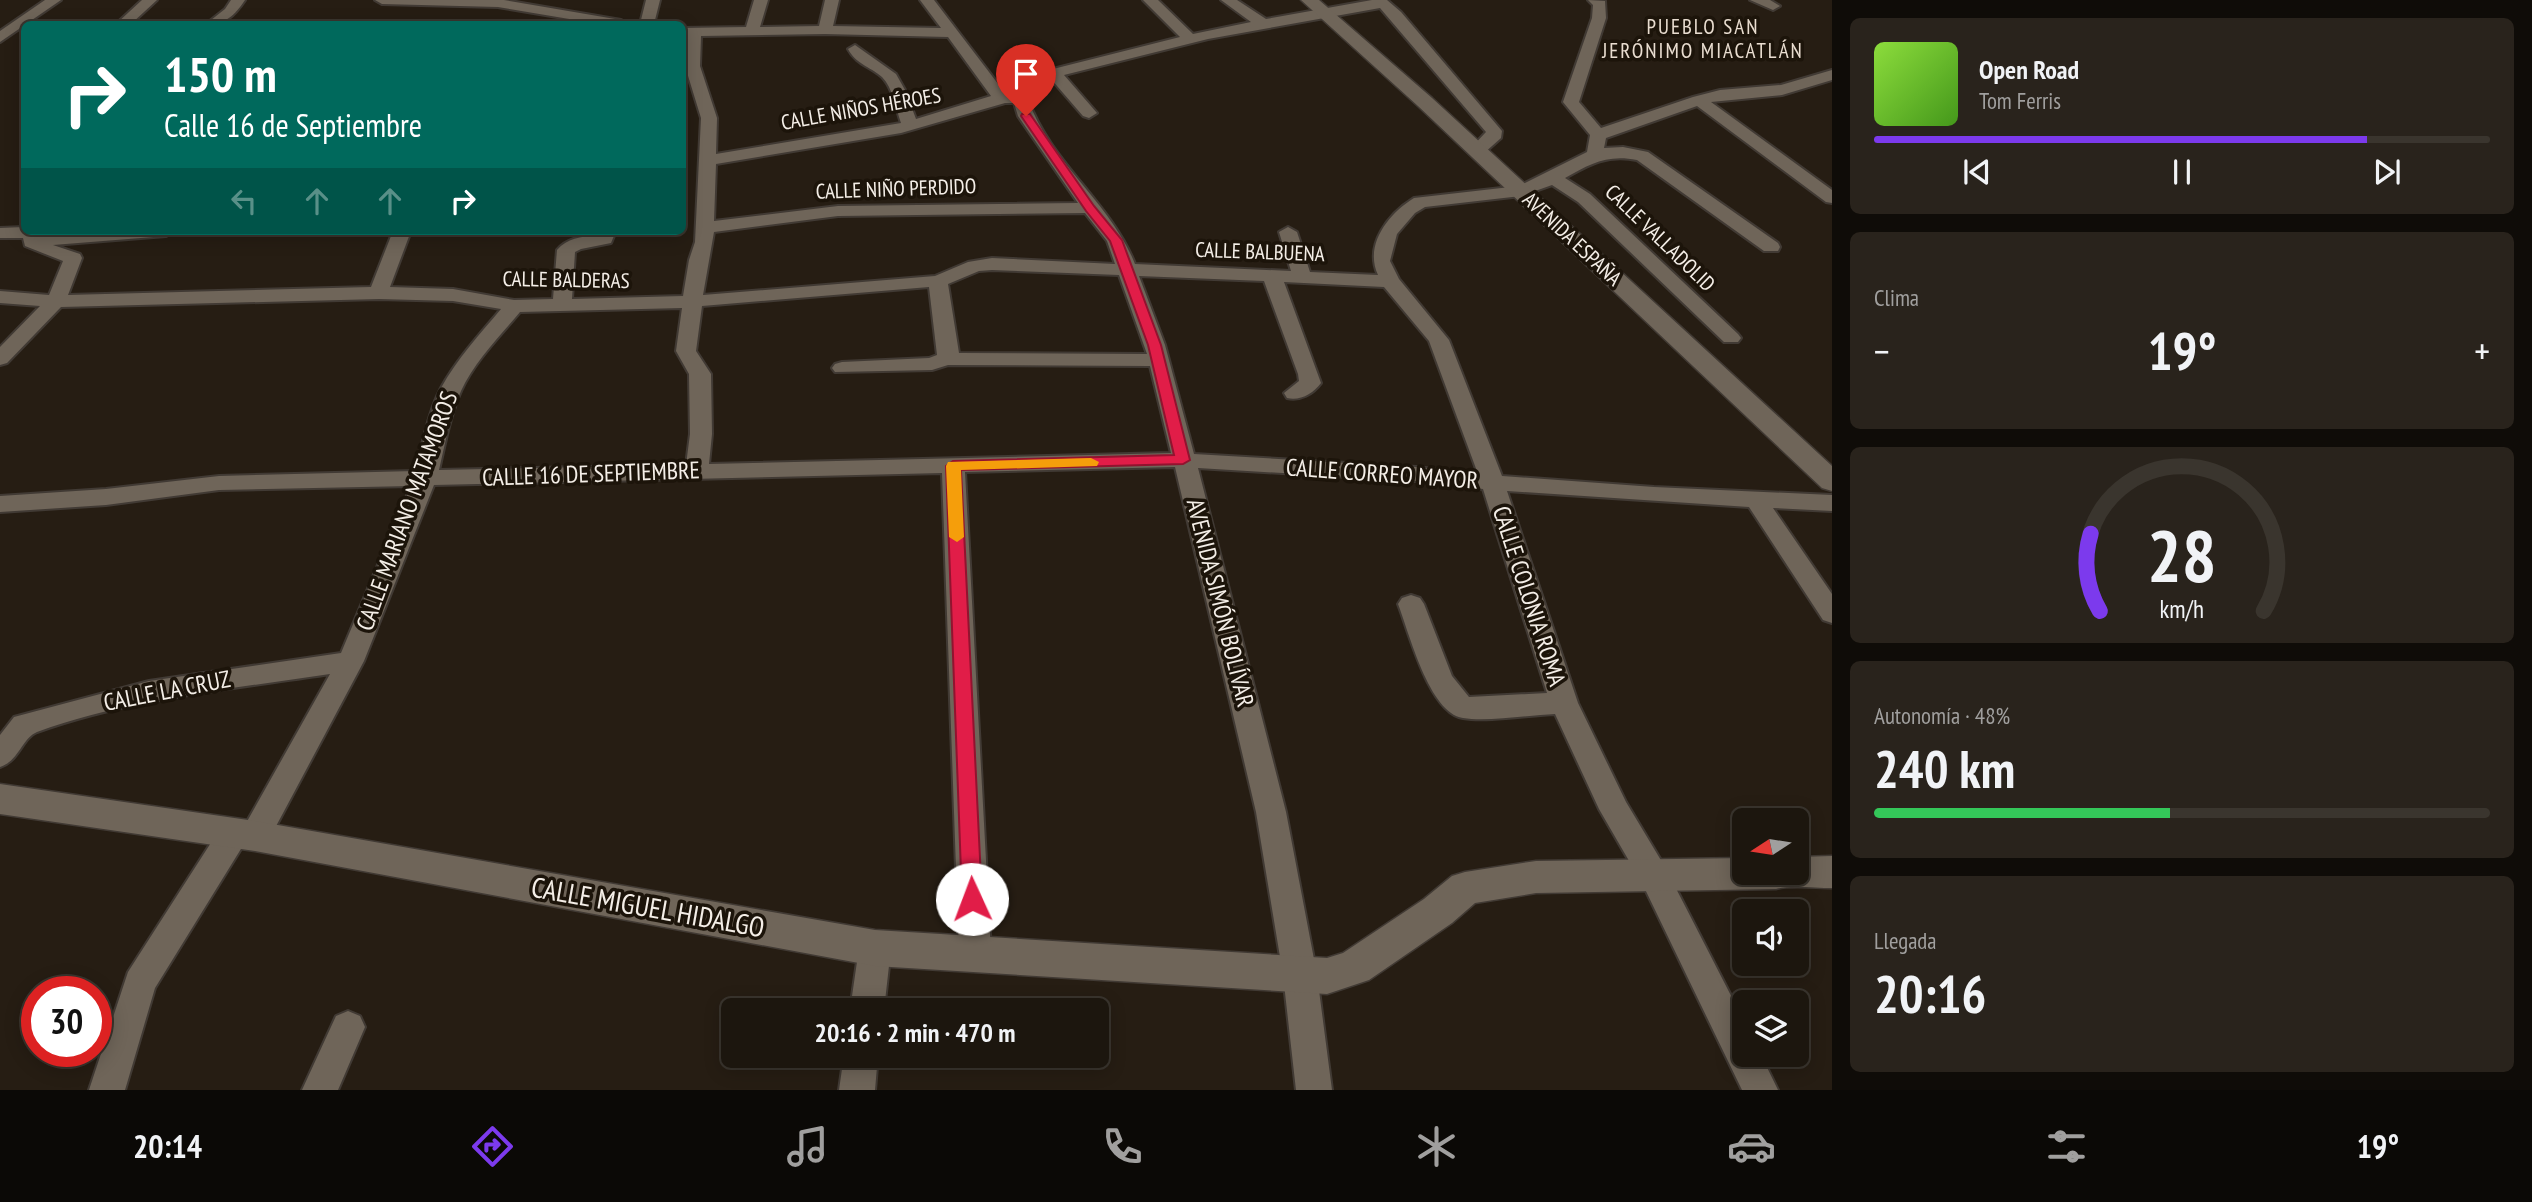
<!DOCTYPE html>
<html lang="es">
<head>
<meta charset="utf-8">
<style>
	body { margin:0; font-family:"PT Sans Narrow",sans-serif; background:#29231c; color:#f1f3f6; height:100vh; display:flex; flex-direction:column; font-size:26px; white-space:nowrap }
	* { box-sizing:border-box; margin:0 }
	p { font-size:23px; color:#a09f9e }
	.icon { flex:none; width:38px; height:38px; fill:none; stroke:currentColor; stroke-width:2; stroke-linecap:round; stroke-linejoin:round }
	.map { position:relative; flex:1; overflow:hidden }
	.details { display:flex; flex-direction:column; gap:18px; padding:18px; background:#0f0c08; width:700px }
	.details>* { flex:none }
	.top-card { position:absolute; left:21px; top:21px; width:665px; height:214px; border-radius:10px; box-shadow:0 4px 18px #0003,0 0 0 2px #3a352e; background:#00695c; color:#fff; overflow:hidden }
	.needle { width:46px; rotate:258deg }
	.fabs { position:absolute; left:1732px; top:808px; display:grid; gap:14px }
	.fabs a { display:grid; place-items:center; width:77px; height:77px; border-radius:10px; background:#1c160e; box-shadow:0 4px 18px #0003,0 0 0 2px #3a352e; font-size:35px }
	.speed { position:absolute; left:21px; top:976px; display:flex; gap:14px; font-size:35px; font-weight:700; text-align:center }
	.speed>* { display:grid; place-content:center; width:91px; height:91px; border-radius:50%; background:#1c160e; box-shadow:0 4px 18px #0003,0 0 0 2px #3a352e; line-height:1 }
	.speed .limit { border:10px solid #d22; background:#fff; color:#111 }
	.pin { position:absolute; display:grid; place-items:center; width:60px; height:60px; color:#fff; margin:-72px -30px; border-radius:50% 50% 50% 0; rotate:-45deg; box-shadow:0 0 7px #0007 }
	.pin .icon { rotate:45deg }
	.me { position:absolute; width:77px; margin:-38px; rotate:358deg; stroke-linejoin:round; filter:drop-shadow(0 0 5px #0008) }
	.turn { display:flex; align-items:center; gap:24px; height:147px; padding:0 28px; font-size:32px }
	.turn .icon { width:91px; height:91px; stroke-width:2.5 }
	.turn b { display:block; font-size:49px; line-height:60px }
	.lanes { display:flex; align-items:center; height:66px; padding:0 28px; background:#0003; justify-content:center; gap:35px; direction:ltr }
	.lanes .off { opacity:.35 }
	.big { font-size:52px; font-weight:700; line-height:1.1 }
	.details .card { flex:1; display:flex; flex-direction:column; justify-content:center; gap:10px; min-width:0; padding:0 24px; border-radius:10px; background:#29231c }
	.details .dial { align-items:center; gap:0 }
	.dial svg { height:182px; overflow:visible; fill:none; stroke:#3a352e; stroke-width:7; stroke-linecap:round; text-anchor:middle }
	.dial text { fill:#f1f3f6; stroke:none }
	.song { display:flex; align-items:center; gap:21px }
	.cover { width:84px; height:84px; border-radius:10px; background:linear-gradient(135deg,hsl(90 70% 55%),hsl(100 70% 35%)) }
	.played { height:7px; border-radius:4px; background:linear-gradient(90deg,#7c3aed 80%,#3a352e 80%) }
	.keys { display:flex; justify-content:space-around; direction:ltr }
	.heat { display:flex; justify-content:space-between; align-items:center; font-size:38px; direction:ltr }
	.charge { height:10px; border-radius:5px; background:linear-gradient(90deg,#34c759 48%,#3a352e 0) }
	.trip { position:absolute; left:721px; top:998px; width:388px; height:70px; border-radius:10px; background:#1c160e; box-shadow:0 4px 18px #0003,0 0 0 2px #3a352e; font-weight:700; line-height:70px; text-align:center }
	.tab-bar { display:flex; height:112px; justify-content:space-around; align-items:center; background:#0b0906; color:#a09f9e }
	.tab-bar .icon { width:49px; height:49px }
	.tab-bar .selected { color:#7c3aed }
	.tab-bar b { font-size:32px; color:#f1f3f6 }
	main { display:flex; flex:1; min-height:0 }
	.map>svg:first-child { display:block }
</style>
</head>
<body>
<main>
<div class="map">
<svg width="1832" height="1090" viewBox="0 0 1832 1090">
	<rect width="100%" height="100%" fill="#261d13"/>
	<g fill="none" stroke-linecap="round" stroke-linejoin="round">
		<g stroke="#413a34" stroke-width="4">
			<path id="minor" d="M45,0H61L0,42V31Z
				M142,0H157L131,24H116Z
				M231,0H245C234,16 226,24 206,24L225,9Z
				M375,0H504L621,20L628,24H599L498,7L382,4Z
				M646,0H660L654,24H640Z
				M754,0H768L760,27L819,26L825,0H839L833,26L941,28L920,0H934L1005,93H1016L1032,76L1049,70L1180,37L1143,0H1158L1193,34L1251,22L1221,0H1237L1266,19L1372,0H1387L1401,12L1502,131L1501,138L1483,154H1471L1469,150L1486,132L1380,8L1208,39L1064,75L1097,113L1089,118L1083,116L1051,79L1042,82L1028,99C1049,161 1111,203 1135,264L1291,271L1279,232L1288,227L1297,232L1310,272L1378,275C1364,245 1388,214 1414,198L1519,186L1587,152L1590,135L1563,102L1592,18L1593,5L1588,0L1605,1L1606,18L1579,102L1601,128L1693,97L1720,90L1781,85L1832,70V80L1782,95L1711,102L1832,190V203L1826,202L1697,106L1606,138L1604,148L1623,147L1648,152L1778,243L1780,247L1778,251H1764L1637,160C1607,154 1590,164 1565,178L1590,194L1738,334L1741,338L1738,342H1724L1578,202L1552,185L1521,196L1425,207L1415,213L1397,234L1390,261L1399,279L1449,340L1502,476L1654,487L1832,495V511L1773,508L1832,594V623L1823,620L1749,507L1507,491L1578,703L1626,802L1665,867L1745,1023V1055H1761L1778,1090H1742L1643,885L1599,809L1555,714C1529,715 1487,722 1463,718C1429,713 1409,632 1398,604L1402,598L1411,595L1420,598L1424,604L1452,676L1469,697L1547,693L1483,489L1416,481L1198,468L1286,812L1317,975L1332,1090H1296L1283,975L1256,812L1175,467L965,472L991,953L987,963L975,968L963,963L959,953L942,473L434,485L364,661L266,845L255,849L244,844L155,988L125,1090H89L128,972L223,824L234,821L245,825L330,674C232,689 131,698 37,732C22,738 19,761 0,767V735L14,717L149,681L341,653L411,486L219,490L106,505L0,512V496L106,489L219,476L415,471C423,444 428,413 441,388C457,359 480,334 501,309L453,301L379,299L61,307L7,363L0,365V347L40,306L0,303V291L49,295L63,261L25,246L23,238H0V228L24,227V231H42V235L94,231H175L166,236L53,245L80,254L82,258L68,295L371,287L393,231H411L390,287L453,289L514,300L553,299L557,250C567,238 581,237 596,235L598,231H616L611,243L581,249L575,252L572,299L683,296L689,260L695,242L701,118L685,66L687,36H682V28L746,27ZM825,34L948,37L991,96L916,119L905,90L896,74L855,45L848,49C856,64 869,66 882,77C893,88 896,109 901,123L716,154L717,118L700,66L701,36ZM1005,103H1014L1018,116L1078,203L838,206L714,221L716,164L901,133ZM1085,213L1107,241L1115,264L992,258L968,262L935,276L703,295L714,232L838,216ZM992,270L1119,275L1147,354L959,353L948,284L979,271ZM1139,276L1264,281L1298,374L1299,381L1284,393L1287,398C1300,401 1313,394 1321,383L1284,282L1384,287L1429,341L1478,474L1416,467L1194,454L1165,345ZM929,287L937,355L929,358L842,362L835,364L832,368L835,372L932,370L948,365L1150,366L1171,453L709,464L712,434L711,374L696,351L702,306ZM682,308L676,351L689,374L690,434L686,465L439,470C445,444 450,416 461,391C474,362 500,336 520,312Z
				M1750,0H1770L1780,6L1773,10Z
				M875,934L887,938L891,948L884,1010H850L859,948L863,938Z
				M348,1011L360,1016L365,1027L338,1090H302L336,1016Z
				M844,1055H878L875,1090H839Z"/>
		</g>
		<g stroke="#413a34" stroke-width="3">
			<path id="tertiary" d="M1301,0H1319L1432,98L1832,466V491L1822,488L1418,106Z
				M0,784L255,821L875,930L1327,958L1343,953L1424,899L1452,876L1465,872L1536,861L1745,858V873H1797V857L1832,856V888C1816,888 1788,885 1776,889L1536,893L1475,903L1452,923L1369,980L1327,994L875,966L255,851L0,814Z"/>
		</g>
		<use href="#minor" fill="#6f6559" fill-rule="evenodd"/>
		<use href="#tertiary" fill="#6f6559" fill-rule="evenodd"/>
	</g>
	<path fill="#e11d48" stroke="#92132f" stroke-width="2" d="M1022,114H1030L1094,206L1122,240L1161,345L1190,460L1183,464L961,470L982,899L979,905L972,907L965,905L962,899L946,466L953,461L1174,455L1148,345L1110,241L1086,211L1021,116Z"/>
	<path fill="#f59e0b" d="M1091,458L1099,462L1097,466L961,470L964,537L957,542L949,537L946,466L948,462Z"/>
	<g text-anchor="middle" stroke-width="7" stroke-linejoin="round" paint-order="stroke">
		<g font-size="21" letter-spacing="2" fill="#e9ddd0" stroke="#1c140a">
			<text x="1703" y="34">PUEBLO SAN<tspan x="1703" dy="24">JERÓNIMO MIACATLÁN</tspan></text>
		</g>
		<g font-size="21" fill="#f4eee7" stroke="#1c140a">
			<text transform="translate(861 109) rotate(-10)" y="7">CALLE NIÑOS HÉROES</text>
			<text transform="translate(896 189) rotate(-2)" y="7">CALLE NIÑO PERDIDO</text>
			<text transform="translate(1660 238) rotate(44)" y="7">CALLE VALLADOLID</text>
			<text transform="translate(1572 239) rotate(43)" y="7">AVENIDA ESPAÑA</text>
			<text transform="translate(1260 252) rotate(2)" y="7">CALLE BALBUENA</text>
			<text transform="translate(566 280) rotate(1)" y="7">CALLE BALDERAS</text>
		</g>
		<g font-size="24" fill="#f4eee7" stroke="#1c140a">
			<text transform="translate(591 474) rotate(-2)" y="8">CALLE 16 DE SEPTIEMBRE</text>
			<text transform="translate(1382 474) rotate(4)" y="8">CALLE CORREO MAYOR</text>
			<text transform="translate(407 511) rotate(-70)" y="8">CALLE MARIANO MATAMOROS</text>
			<text transform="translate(1529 596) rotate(72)" y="8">CALLE COLONIA ROMA</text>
			<text transform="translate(1220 603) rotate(76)" y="8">AVENIDA SIMÓN BOLÍVAR</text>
			<text transform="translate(167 691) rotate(-11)" y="8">CALLE LA CRUZ</text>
		</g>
		<g font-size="28" fill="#f4eee7" stroke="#1c140a">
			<text transform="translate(648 907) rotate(10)" y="10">CALLE MIGUEL HIDALGO</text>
		</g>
	</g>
</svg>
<div class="fabs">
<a><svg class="needle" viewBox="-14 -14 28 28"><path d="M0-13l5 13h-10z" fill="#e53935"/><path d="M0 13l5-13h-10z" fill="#a09f9e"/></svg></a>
<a><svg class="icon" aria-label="sound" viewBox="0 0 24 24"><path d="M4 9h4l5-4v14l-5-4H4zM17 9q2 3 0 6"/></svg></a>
<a><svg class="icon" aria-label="layers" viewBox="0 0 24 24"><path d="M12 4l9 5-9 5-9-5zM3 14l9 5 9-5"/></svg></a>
</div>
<div class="speed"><div class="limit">30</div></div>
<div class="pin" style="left:1026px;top:116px;background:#d93025"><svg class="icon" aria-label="arrive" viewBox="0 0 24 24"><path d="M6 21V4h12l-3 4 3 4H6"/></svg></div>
<svg class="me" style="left:972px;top:899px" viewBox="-20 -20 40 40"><circle r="19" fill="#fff"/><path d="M0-13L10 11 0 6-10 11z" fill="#e11d48"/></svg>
<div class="trip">20:16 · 2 min · 470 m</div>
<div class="top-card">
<div class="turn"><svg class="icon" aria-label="right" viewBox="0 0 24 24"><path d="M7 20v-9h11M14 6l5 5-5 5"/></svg><div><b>150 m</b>Calle 16 de Septiembre</div></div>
<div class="lanes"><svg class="icon off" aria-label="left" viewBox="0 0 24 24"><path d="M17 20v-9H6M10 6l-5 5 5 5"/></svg><svg class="icon off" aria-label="ahead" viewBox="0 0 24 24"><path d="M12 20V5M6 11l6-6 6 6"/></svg><svg class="icon off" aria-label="ahead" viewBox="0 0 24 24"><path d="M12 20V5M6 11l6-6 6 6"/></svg><svg class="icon" aria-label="right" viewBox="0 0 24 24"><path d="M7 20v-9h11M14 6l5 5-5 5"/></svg></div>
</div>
</div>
<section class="details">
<div class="card">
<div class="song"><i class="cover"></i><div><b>Open Road</b><p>Tom Ferris</p></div></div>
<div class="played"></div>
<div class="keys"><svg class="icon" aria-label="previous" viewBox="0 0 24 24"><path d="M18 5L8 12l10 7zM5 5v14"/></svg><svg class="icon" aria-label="pause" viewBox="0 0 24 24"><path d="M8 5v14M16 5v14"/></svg><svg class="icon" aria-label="next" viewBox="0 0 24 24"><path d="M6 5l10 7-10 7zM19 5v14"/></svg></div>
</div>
<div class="card"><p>Clima</p>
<div class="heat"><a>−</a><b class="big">19°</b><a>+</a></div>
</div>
<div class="card dial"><svg viewBox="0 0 100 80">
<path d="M14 69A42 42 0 1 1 86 69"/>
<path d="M14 69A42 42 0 0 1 10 35" stroke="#7c3aed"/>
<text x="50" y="56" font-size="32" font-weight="700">28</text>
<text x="50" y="72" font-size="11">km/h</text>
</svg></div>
<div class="card"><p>Autonomía · 48%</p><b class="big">240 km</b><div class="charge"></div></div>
<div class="card"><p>Llegada</p><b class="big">20:16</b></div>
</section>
</main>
<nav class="tab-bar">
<b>20:14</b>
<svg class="icon selected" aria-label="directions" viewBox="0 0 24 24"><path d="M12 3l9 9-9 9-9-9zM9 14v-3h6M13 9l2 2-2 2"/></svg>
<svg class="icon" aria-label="music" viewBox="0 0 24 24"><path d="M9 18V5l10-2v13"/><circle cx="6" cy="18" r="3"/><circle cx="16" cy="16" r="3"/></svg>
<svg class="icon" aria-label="phone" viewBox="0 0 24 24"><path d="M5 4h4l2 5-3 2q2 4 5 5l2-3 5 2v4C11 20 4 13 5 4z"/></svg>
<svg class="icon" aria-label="climate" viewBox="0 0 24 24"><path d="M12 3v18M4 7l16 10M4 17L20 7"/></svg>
<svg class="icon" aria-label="car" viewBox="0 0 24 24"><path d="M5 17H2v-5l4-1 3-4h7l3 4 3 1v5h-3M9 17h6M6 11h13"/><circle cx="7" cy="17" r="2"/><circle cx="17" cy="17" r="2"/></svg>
<svg class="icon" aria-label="filters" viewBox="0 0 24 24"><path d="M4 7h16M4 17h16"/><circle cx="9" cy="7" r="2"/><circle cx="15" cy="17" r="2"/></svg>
<b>19°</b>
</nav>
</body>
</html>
